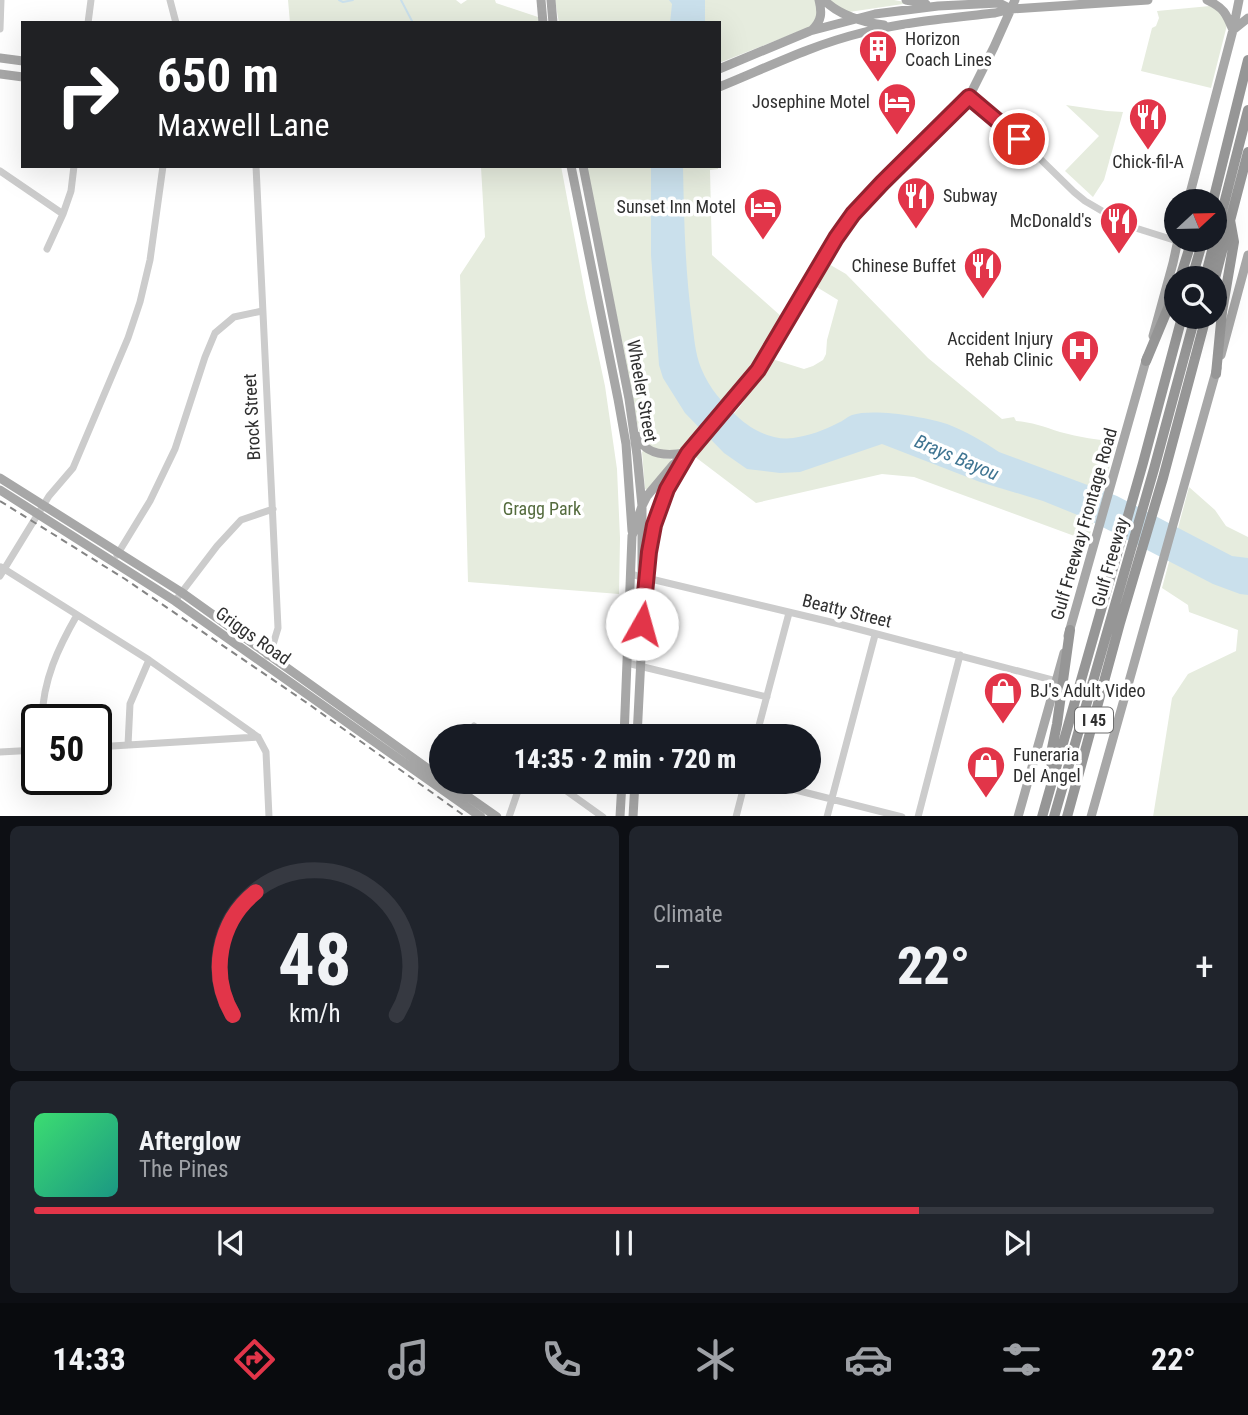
<!DOCTYPE html>
<html lang="en">
<head>
<meta charset="utf-8">
<style>
	body { margin:0; font-family:"Roboto Condensed",sans-serif; background:#20242c; color:#f1f3f6; height:100vh; display:flex; flex-direction:column; font-size:26px; white-space:nowrap }
	* { box-sizing:border-box; margin:0 }
	p { font-size:23px; color:#9ea1a6 }
	.icon { flex:none; width:38px; height:38px; fill:none; stroke:currentColor; stroke-width:2; stroke-linecap:round; stroke-linejoin:round }
	.map { position:relative; height:816px; overflow:hidden }
	.details { display:flex; flex-direction:column; gap:10px; padding:10px; background:#0d0f14; flex:1 }
	.details>* { flex:none }
	.guide { position:absolute; left:21px; top:21px; width:700px; height:147px; border-radius:0px; box-shadow:0 7px 28px #0002; background:#202124; color:#fff; overflow:hidden }
	.needle { width:46px; rotate:68deg }
	.controls { position:absolute; left:1164px; top:189px; display:grid; gap:14px }
	.controls a { display:grid; place-items:center; width:63px; height:63px; border-radius:50%; background:#171b24; box-shadow:0 7px 28px #0002; font-size:35px }
	.speed { position:absolute; left:21px; top:704px; display:flex; gap:14px; font-size:35px; font-weight:700; text-align:center }
	.speed>* { display:grid; place-content:center; width:91px; height:91px; border-radius:50%; background:#171b24; box-shadow:0 7px 28px #0002; line-height:1 }
	.speed .limit { border:4px solid #111; border-radius:10px; background:#fff; color:#111 }
	.pin { position:absolute; display:grid; place-items:center; width:60px; height:60px; color:#fff; margin:-30px; border:4px solid #fff; border-radius:50%; box-shadow:0 2px 7px #0007 }
	.me { position:absolute; width:77px; margin:-38px; rotate:7deg; stroke-linejoin:round; filter:drop-shadow(0 0 5px #0008) }
	.turn { display:flex; align-items:center; gap:24px; height:147px; padding:0 21px; font-size:32px }
	.turn .icon { width:91px; height:91px; stroke-width:2.5 }
	.turn b { display:block; font-size:49px; line-height:60px }
	.big { font-size:52px; font-weight:800; line-height:1.1 }
	.details .card { flex:1; display:flex; flex-direction:column; justify-content:center; gap:10px; min-width:0; padding:0 24px; border-radius:10px; background:#20242c }
	.details .dial { align-items:center; gap:0 }
	.dial svg { height:182px; overflow:visible; fill:none; stroke:#363941; stroke-width:7; stroke-linecap:round; text-anchor:middle }
	.dial text { fill:#f1f3f6; stroke:none }
	.song { display:flex; align-items:center; gap:21px }
	.cover { width:84px; height:84px; border-radius:10px; background:linear-gradient(135deg,hsl(140 70% 55%),hsl(170 70% 35%)) }
	.played { height:7px; border-radius:4px; background:linear-gradient(90deg,#e23549 75%,#363941 75%) }
	.keys { display:flex; justify-content:space-around; direction:ltr }
	.heat { display:flex; justify-content:space-between; align-items:center; font-size:38px; direction:ltr }
	.details .tiles { flex:1; display:grid; gap:10px; grid-template-columns:1fr 1fr }
	.card:last-child { grid-column:span 2 }
	.trip { position:absolute; left:429px; top:724px; width:392px; height:70px; border-radius:35px; background:#171b24; box-shadow:0 7px 28px #0002; font-weight:800; line-height:70px; text-align:center }
	.menu { display:flex; height:112px; justify-content:space-around; align-items:center; background:#090b0e; color:#9ea1a6 }
	.menu .icon { width:49px; height:49px }
	.menu .active { color:#e23549 }
	.menu b { font-size:32px; color:#f1f3f6 }
	.map>svg:first-child { display:block }
</style>
</head>
<body>
<div class="map">
<svg width="1248" height="817" viewBox="0 0 1248 817">
	<rect width="100%" height="100%" fill="#fff"/>
	<path fill="#e6ecde" d="M288,0H456L461,4L467,0H495L496,3L538,17L539,23H290Z
		M555,0H816L818,18L810,27L719,63V23H559Z
		M830,0H894L910,3L849,12L838,7Z
		M1210,6L1222,12L1227,25L1211,88L1141,71L1152,28L1156,26L1159,18L1157,11Z
		M1066,105L1107,111L1123,112L1104,180L1093,197L1065,171L1099,136Z
		M486,166H561L586,298L605,386L617,469L620,538L619,594L468,582L460,275L485,237L481,167Z
		M586,166H718V169L710,170L712,255L782,317L751,369L694,437L678,450L658,451L649,445L641,437L637,423L625,356Z
		M827,263L846,274L928,358L1002,419L1014,417L1016,421C1031,422 1045,427 1060,432C1079,437 1098,440 1117,442L1088,541L914,477L882,474L756,503L694,456L739,408L772,359L804,369L813,366L823,360L826,354L827,340L838,300L815,286Z
		M644,450L661,458L671,459L672,461L648,490L645,489L642,452Z
		M1189,487L1215,510L1226,526L1248,537V816L1153,817L1172,698L1188,674L1236,651L1238,630L1189,612L1188,605L1162,588Z"/>
	<path fill="#cae0ec" d="M669,0H705V23H670L672,4Z
		M651,166H683C684,218 685,270 692,321C694,336 695,353 701,368C710,390 722,402 739,418C752,430 774,441 793,438C808,436 825,430 838,423C843,421 847,417 852,415C873,408 926,417 947,424C965,431 983,441 999,452L1117,496L1232,556L1248,558V595L1240,594L1213,584L1085,518L1043,501L980,482L882,444L800,472L780,473L747,469L724,453L685,413L663,378L659,365L651,255Z"/>
	<g fill="none" stroke-linecap="round" stroke-linejoin="round">
		<path stroke="#cae0ec" stroke-width="2" d="M339,0L343,2L353,0
			M401,0L413,23"/>
		<path stroke="#ccc" stroke-width="7" d="M170,0L176,23
			M88,23L91,0
			M0,29L1,0
			M969,97L1029,148L1074,192L1085,201L1126,225L1177,241
			M256,166L278,628L272,648L267,656
			M0,171L63,214
			M47,249L63,214L71,191L74,166
			M117,555L150,501L175,449L205,357L215,333L234,317L262,311
			M1,567L149,660L258,737L266,752L269,817
			M630,574L839,624L1056,681
			M0,576L49,496L73,468L128,338L140,302L150,260L163,166
			M175,601L217,546L241,520L273,509
			M627,663L767,697
			M42,719C43,680 58,648 77,615
			M474,726L489,737
			M756,737L789,613
			M128,745L130,704L149,660
			M96,747L258,737
			M0,752L37,750
			M554,782L603,817
			M764,782L902,817
			M509,817L521,782
			M736,817L745,782
			M827,817L875,635
			M918,817L960,655"/>
		<path stroke="#a7a7a7" stroke-width="9" d="M541,0L543,23
			M551,0L553,23
			M824,0C839,15 862,22 884,25
			M906,0L926,4
			M1207,0C1224,8 1226,13 1233,30L1248,18
			M812,30C822,21 822,12 819,0
			M0,58L23,61
			M719,69L810,31L875,14L938,6L999,3L1011,9
			M0,74L23,77
			M719,87C766,68 812,45 861,33C904,22 950,18 995,13L1011,9L1148,0
			M571,166L618,399L626,444L632,531
			M583,166L629,399L637,455L642,506V624
			M1188,201L1233,30L1239,0
			M1153,336L1173,263L1178,240
			M1221,355L1248,255
			M637,436C646,456 667,456 685,453
			M0,478L181,592L441,778
			M0,490L175,601L481,817
			M647,580C650,548 653,516 668,487C673,477 680,468 685,458
			M1068,636L1147,357
			M624,737L632,536L642,506L647,496L673,465L688,452L758,370L836,238L853,214L882,183L969,97L994,47L1015,0
			M637,737L643,618
			M447,782L497,817
			M620,817L622,782
			M633,817L635,782
			M1018,817L1064,653
			M1091,817L1217,368"/>
		<path stroke="#969696" stroke-width="10" d="M1213,201L1248,60
			M1180,278L1192,240
			M1192,278L1203,240
			M1205,278L1248,110
			M1214,282L1248,152
			M1146,361L1176,289
			M1216,374L1222,312L1234,242L1230,220
			M1052,772L1051,753L1057,724L1070,630
			M1042,817L1143,463L1182,317
			M1054,817L1154,469L1195,317
			M1067,817L1120,623L1163,478L1206,317"/>
		<path stroke="#848484" stroke-width="2" stroke-dasharray="7 5" stroke-linecap="butt" d="M0,501L125,579L310,705L466,817"/>
	</g>
	<g fill="none" stroke-linecap="round" stroke-linejoin="round">
		<g stroke="#93222f" stroke-width="18">
			<path id="route" d="M642,624L649,552L654,525L667,489L688,453L758,370L836,238L853,214L882,183L969,97L1019,139"/>
		</g>
		<use href="#route" stroke="#e23549" stroke-width="12"/>
	</g>
	<defs>
		<g id="building-pin" transform="scale(2.0125)"><path d="M0 17L-7.5 6A9.5 9.5 0 1 1 7.5 6Z" fill="#e23549" stroke="#fff"/><path d="M-4-6H4V6H1V3H-1V6H-4ZM-2.5-4.3h1.7v1.8h-1.7ZM.8-4.3h1.7v1.8H.8ZM-2.5-1h1.7V.8h-1.7ZM.8-1h1.7V.8H.8Z" fill="#fff"/></g>
		<g id="hotel-pin" transform="scale(2.0125)"><path d="M0 17L-7.5 6A9.5 9.5 0 1 1 7.5 6Z" fill="#e23549" stroke="#fff"/><path d="M-6-4.5h1.5V1H6V5H4.5V3h-9V5H-6ZM-4 0a1.8 1.8 0 1 1 3.6 0ZM.5 0V-2.5h3Q6-2.5 6 0Z" fill="#fff"/></g>
		<g id="restaurant-pin" transform="scale(2.0125)"><path d="M0 17L-7.5 6A9.5 9.5 0 1 1 7.5 6Z" fill="#e23549" stroke="#fff"/><path d="M-5-6h1v4h1v-4h1v4h1v-4h1v5L-1.5 .5V6h-2V.5L-5-1ZM5-6V6H3V1.5H1.5Q1.5-4 5-6Z" fill="#fff"/></g>
		<g id="hospital-pin" transform="scale(2.0125)"><path d="M0 17L-7.5 6A9.5 9.5 0 1 1 7.5 6Z" fill="#e23549" stroke="#fff"/><path d="M-5-5h3v3.5h4V-5h3V5h-3V1.5h-4V5h-3Z" fill="#fff"/></g>
		<g id="shop-pin" transform="scale(2.0125)"><path d="M0 17L-7.5 6A9.5 9.5 0 1 1 7.5 6Z" fill="#e23549" stroke="#fff"/><path d="M-5-2.5h2.3a2.7 3.5 0 0 1 5.4 0H5L5.5 6h-11ZM-1.5-2.5h3a1.5 2.3 0 0 0-3 0Z" fill="#fff"/></g>
	</defs>
	<g fill-rule="evenodd">
		<use href="#building-pin" x="878" y="49"/>
		<use href="#hotel-pin" x="897" y="102"/>
		<use href="#restaurant-pin" x="1148" y="117"/>
		<use href="#restaurant-pin" x="916" y="196"/>
		<use href="#hotel-pin" x="763" y="207"/>
		<use href="#restaurant-pin" x="1119" y="221"/>
		<use href="#restaurant-pin" x="983" y="266"/>
		<use href="#hospital-pin" x="1080" y="349"/>
		<use href="#shop-pin" x="1003" y="691"/>
		<use href="#shop-pin" x="986" y="765"/>
	</g>
	<g text-anchor="middle" stroke-width="7" stroke-linejoin="round" paint-order="stroke">
		<rect fill="#fff" stroke="#6d6d6d" stroke-width="2" x="1075" y="707.5" width="38" height="25" rx="5"/>
		<g font-size="16" font-weight="bold" fill="#2f2f2f">
			<text x="1094" y="726">I 45</text>
		</g>
		<g font-size="18" fill="#2f2f2f" stroke="#fff" text-anchor="end">
			<text x="905" y="45" text-anchor="start">Horizon<tspan x="905" dy="21">Coach Lines</tspan></text>
			<text x="870" y="108">Josephine Motel</text>
			<text x="1148" y="168" text-anchor="middle">Chick-fil-A</text>
			<text x="943" y="202" text-anchor="start">Subway</text>
			<text x="736" y="213">Sunset Inn Motel</text>
			<text x="1092" y="227">McDonald's</text>
			<text x="956" y="272">Chinese Buffet</text>
			<text x="1053" y="345">Accident Injury<tspan x="1053" dy="21">Rehab Clinic</tspan></text>
			<text x="1030" y="697" text-anchor="start">BJ's Adult Video</text>
			<text x="1013" y="761" text-anchor="start">Funeraria<tspan x="1013" dy="21">Del Angel</tspan></text>
		</g>
		<g font-size="18" fill="#2f2f2f" stroke="#fff">
			<text transform="translate(642 391) rotate(80)" y="6">Wheeler Street</text>
			<text transform="translate(252 417) rotate(-93)" y="6">Brock Street</text>
			<text transform="translate(1084 524) rotate(-74)" y="6">Gulf Freeway Frontage Road</text>
			<text transform="translate(1110 562) rotate(-74)" y="6">Gulf Freeway</text>
			<text transform="translate(847 611) rotate(14)" y="6">Beatty Street</text>
			<text transform="translate(253 636) rotate(35)" y="6">Griggs Road</text>
		</g>
		<g font-size="18" fill="#546b3d" stroke="#fff">
			<text x="542" y="515">Gragg Park</text>
		</g>
		<g font-size="19" font-style="italic" fill="#3e7491" stroke="#fff">
			<text transform="translate(957 457) rotate(23)" y="7">Brays Bayou</text>
		</g>
	</g>
</svg>
<div class="controls">
<a><svg class="needle" viewBox="-14 -14 28 28"><path d="M0-13l5 13h-10z" fill="#e53935"/><path d="M0 13l5-13h-10z" fill="#9ea1a6"/></svg></a>
<a><svg class="icon" aria-label="search" viewBox="0 0 24 24"><circle cx="10" cy="10" r="6"/><path d="M15 15l6 6"/></svg></a>
</div>
<div class="speed"><div class="limit">50</div></div>
<div class="pin" style="left:1019px;top:139px;background:#d93025"><svg class="icon" aria-label="arrive" viewBox="0 0 24 24"><path d="M6 21V4h12l-3 4 3 4H6"/></svg></div>
<svg class="me" style="left:642px;top:624px" viewBox="-20 -20 40 40"><circle r="19" fill="#fff"/><path d="M0-13L10 11 0 6-10 11z" fill="#e23549"/></svg>
<div class="trip">14:35 · 2 min · 720 m</div>
<div class="guide">
<div class="turn"><svg class="icon" aria-label="right" viewBox="0 0 24 24"><path d="M7 20v-9h11M14 6l5 5-5 5"/></svg><div><b>650 m</b>Maxwell Lane</div></div>
</div>
</div>
<section class="details">
<div class="tiles">
<div class="card dial"><svg viewBox="0 0 100 80">
<path d="M14 69A42 42 0 1 1 86 69"/>
<path d="M14 69A42 42 0 0 1 24 15" stroke="#e23549"/>
<text x="50" y="56" font-size="32" font-weight="700">48</text>
<text x="50" y="72" font-size="11">km/h</text>
</svg></div>
<div class="card"><p>Climate</p>
<div class="heat"><a>−</a><b class="big">22°</b><a>+</a></div>
</div>
<div class="card">
<div class="song"><i class="cover"></i><div><b>Afterglow</b><p>The Pines</p></div></div>
<div class="played"></div>
<div class="keys"><svg class="icon" aria-label="previous" viewBox="0 0 24 24"><path d="M18 5L8 12l10 7zM5 5v14"/></svg><svg class="icon" aria-label="pause" viewBox="0 0 24 24"><path d="M8 5v14M16 5v14"/></svg><svg class="icon" aria-label="next" viewBox="0 0 24 24"><path d="M6 5l10 7-10 7zM19 5v14"/></svg></div>
</div>
</div>
</section>
<nav class="menu">
<b>14:33</b>
<svg class="icon active" aria-label="directions" viewBox="0 0 24 24"><path d="M12 3l9 9-9 9-9-9zM9 14v-3h6M13 9l2 2-2 2"/></svg>
<svg class="icon" aria-label="music" viewBox="0 0 24 24"><path d="M9 18V5l10-2v13"/><circle cx="6" cy="18" r="3"/><circle cx="16" cy="16" r="3"/></svg>
<svg class="icon" aria-label="phone" viewBox="0 0 24 24"><path d="M5 4h4l2 5-3 2q2 4 5 5l2-3 5 2v4C11 20 4 13 5 4z"/></svg>
<svg class="icon" aria-label="climate" viewBox="0 0 24 24"><path d="M12 3v18M4 7l16 10M4 17L20 7"/></svg>
<svg class="icon" aria-label="car" viewBox="0 0 24 24"><path d="M5 17H2v-5l4-1 3-4h7l3 4 3 1v5h-3M9 17h6M6 11h13"/><circle cx="7" cy="17" r="2"/><circle cx="17" cy="17" r="2"/></svg>
<svg class="icon" aria-label="filters" viewBox="0 0 24 24"><path d="M4 7h16M4 17h16"/><circle cx="9" cy="7" r="2"/><circle cx="15" cy="17" r="2"/></svg>
<b>22°</b>
</nav>
</body>
</html>
